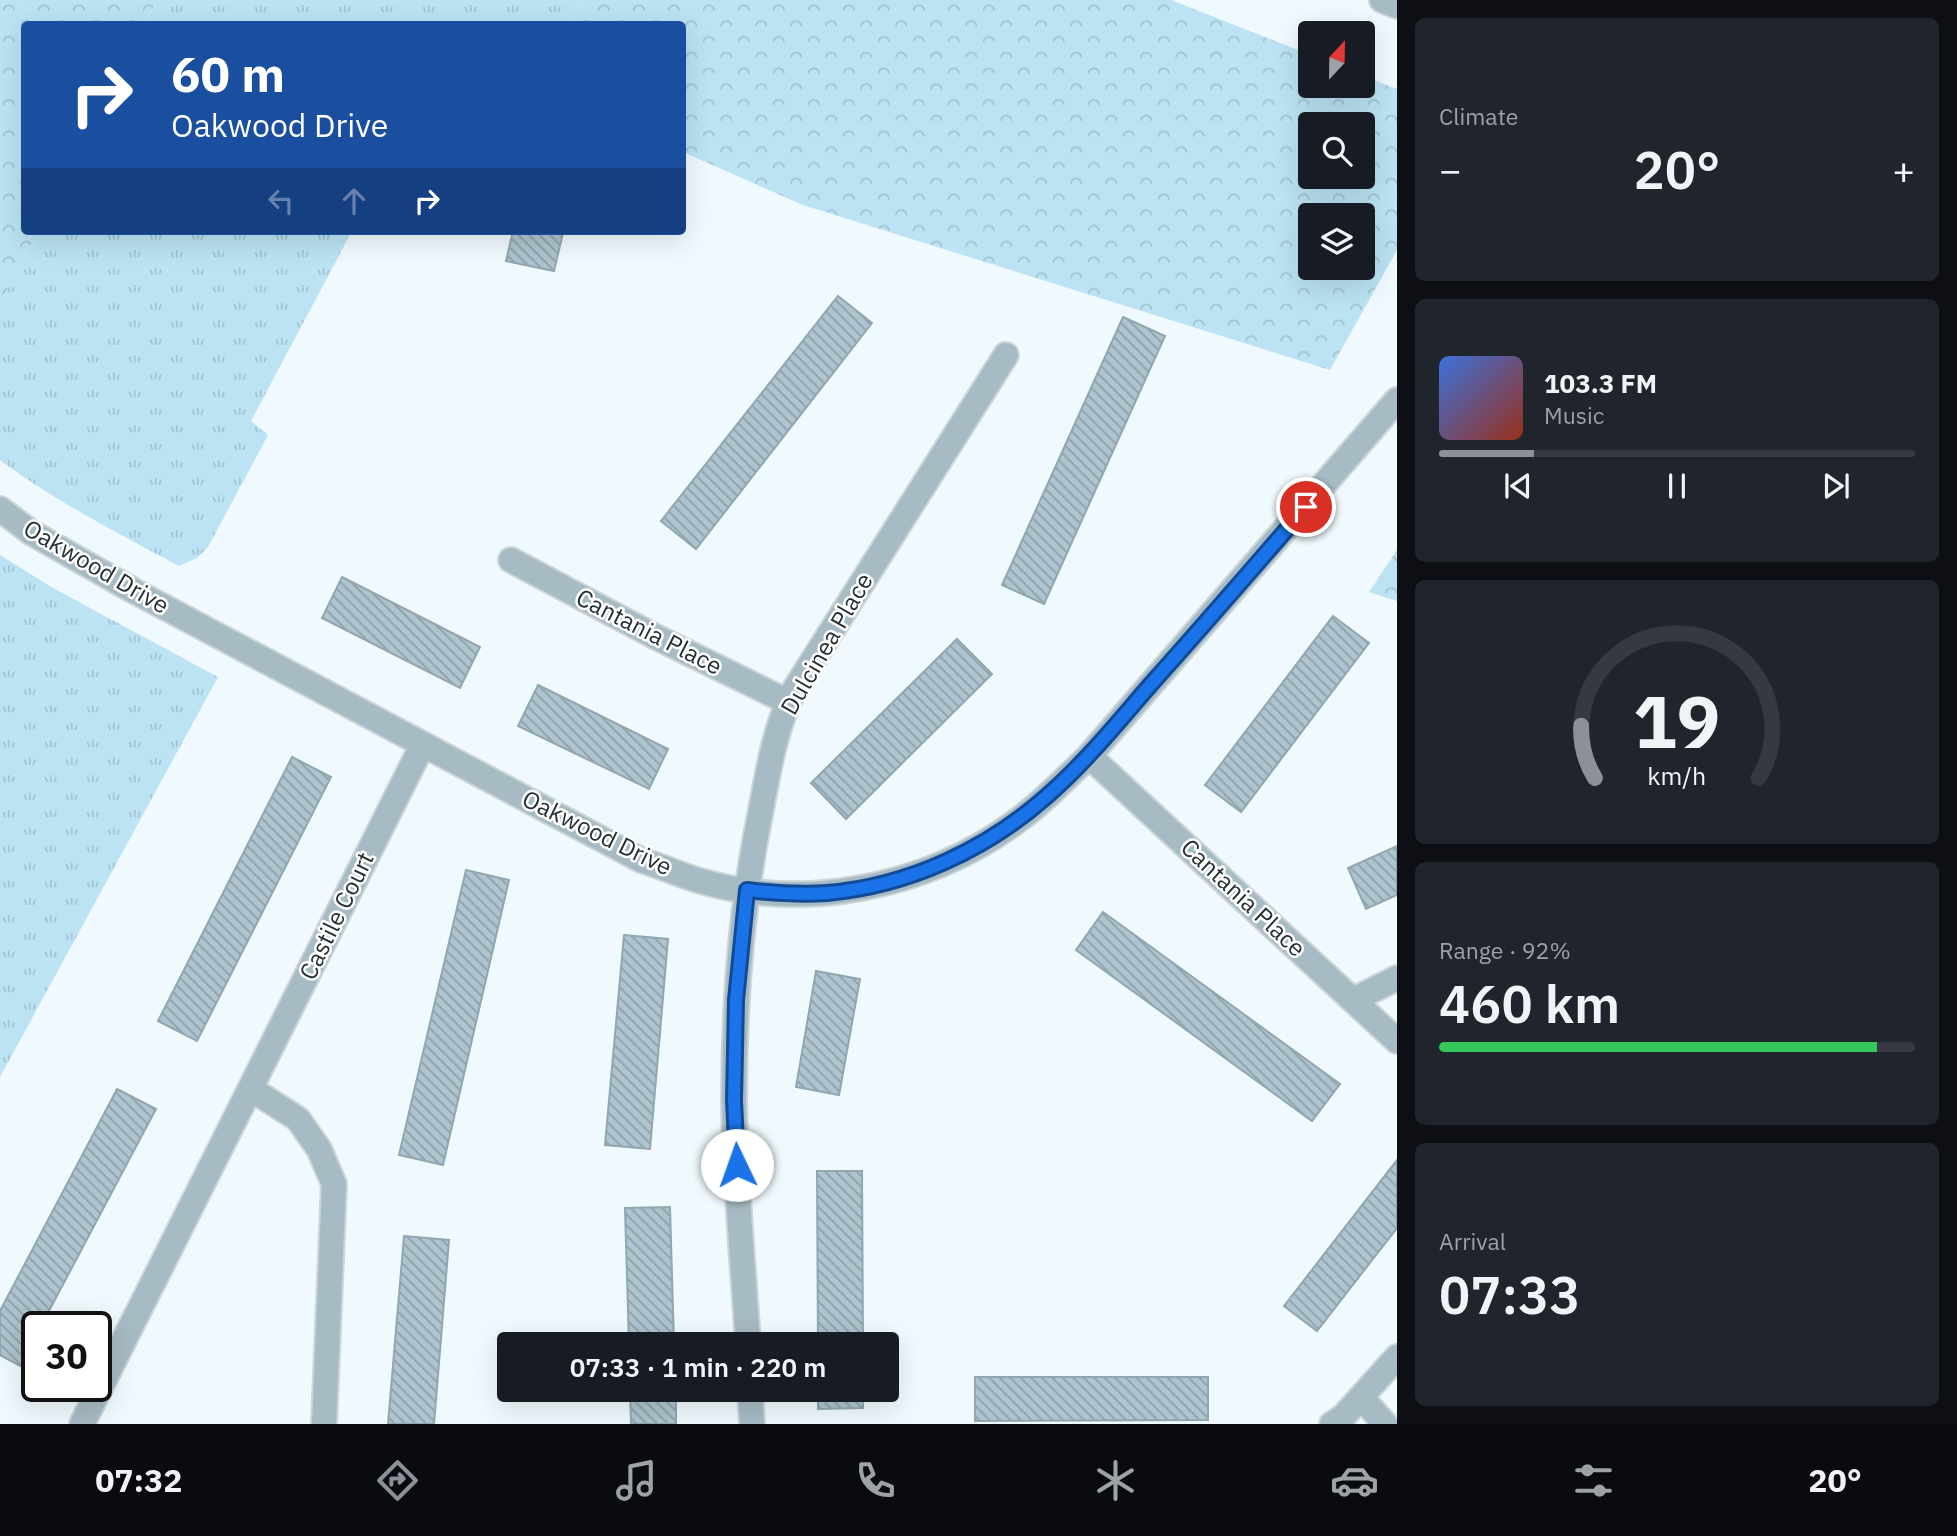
<!DOCTYPE html>
<html lang="en">
<head>
<meta charset="utf-8">
<style>
	body { margin:0; font-family:"IBM Plex Sans",sans-serif; background:#20242c; color:#f1f3f6; height:100vh; display:flex; flex-direction:column; font-size:26px; white-space:nowrap }
	* { box-sizing:border-box; margin:0 }
	p { font-size:23px; color:#9ea1a6 }
	.icon { flex:none; width:38px; height:38px; fill:none; stroke:currentColor; stroke-width:2; stroke-linecap:round; stroke-linejoin:round }
	.map { position:relative; flex:1; overflow:hidden }
	.panel { display:flex; flex-direction:column; gap:18px; padding:18px; background:#0d0f14; width:560px }
	.panel>* { flex:none }
	.hud { position:absolute; left:21px; top:21px; width:665px; height:214px; border-radius:7px; box-shadow:0 7px 28px #0002; background:#1a4fa0; color:#fff; overflow:hidden }
	.needle { width:46px; rotate:22deg }
	.controls { position:absolute; left:1298px; top:21px; display:grid; gap:14px }
	.controls a { display:grid; place-items:center; width:77px; height:77px; border-radius:7px; background:#171b24; box-shadow:0 7px 28px #0002; font-size:35px }
	.speed { position:absolute; left:21px; top:1311px; display:flex; gap:14px; font-size:35px; font-weight:700; text-align:center }
	.speed>* { display:grid; place-content:center; width:91px; height:91px; border-radius:50%; background:#171b24; box-shadow:0 7px 28px #0002; line-height:1 }
	.speed .limit { border:4px solid #111; border-radius:10px; background:#fff; color:#111 }
	.pin { position:absolute; display:grid; place-items:center; width:60px; height:60px; color:#fff; margin:-30px; border:4px solid #fff; border-radius:50%; box-shadow:0 2px 7px #0007 }
	.me { position:absolute; width:77px; margin:-38px; rotate:357deg; stroke-linejoin:round; filter:drop-shadow(0 0 5px #0008) }
	.turn { display:flex; align-items:center; gap:24px; height:147px; padding:0 35px; font-size:32px }
	.turn .icon { width:91px; height:91px; stroke-width:2.5 }
	.turn b { display:block; font-size:49px; line-height:60px }
	.lanes { display:flex; align-items:center; height:66px; padding:0 35px; background:#0003; justify-content:center; gap:35px; direction:ltr }
	.lanes .off { opacity:.35 }
	.big { font-size:52px; font-weight:600; line-height:1.1 }
	.panel .tile { flex:1; display:flex; flex-direction:column; justify-content:center; gap:10px; min-width:0; padding:0 24px; border-radius:10px; background:#20242c }
	.panel .dial { align-items:center; gap:0 }
	.dial svg { height:182px; overflow:visible; fill:none; stroke:#363941; stroke-width:7; stroke-linecap:round; text-anchor:middle }
	.dial text { fill:#f1f3f6; stroke:none }
	.song { display:flex; align-items:center; gap:21px }
	.cover { width:84px; height:84px; border-radius:10px; background:linear-gradient(135deg,hsl(220 70% 55%),hsl(10 70% 35%)) }
	.played { height:7px; border-radius:4px; background:linear-gradient(90deg,#8c9099 20%,#363941 20%) }
	.keys { display:flex; justify-content:space-around; direction:ltr }
	.heat { display:flex; justify-content:space-between; align-items:center; font-size:38px; direction:ltr }
	.charge { height:10px; border-radius:5px; background:linear-gradient(90deg,#34c759 92%,#363941 0) }
	.trip { position:absolute; left:497px; top:1332px; width:402px; height:70px; border-radius:7px; background:#171b24; box-shadow:0 7px 28px #0002; font-weight:600; line-height:70px; text-align:center }
	.menu { display:flex; height:112px; justify-content:space-around; align-items:center; background:#090b0e; color:#9ea1a6 }
	.menu .icon { width:49px; height:49px }
	.menu .selected { color:#8c9099 }
	.menu b { font-size:32px; color:#f1f3f6 }
	main { display:flex; flex:1; min-height:0 }
	.map>svg:first-child { display:block }
</style>
</head>
<body>
<main>
<div class="map">
<svg width="1397" height="1424" viewBox="0 0 1397 1424">
	<defs>
		<pattern id="grass-tufts" width="24" height="20" patternUnits="userSpaceOnUse" patternTransform="scale(1.75)"><rect width="24" height="20" fill="#bbe3f4"/><path d="M3 7l-1-3M5 7V3M7 7l1-3M15 17l-1-3M17 17v-4M19 17l1-3" fill="none" stroke="#a1c3d2"/></pattern>
		<pattern id="forest-crowns" width="20" height="18" patternUnits="userSpaceOnUse" patternTransform="scale(1.75)"><rect width="20" height="18" fill="#bbe3f4"/><path d="M2 6a3 3 0 1 1 6 0M12 15a3 3 0 1 1 6 0" fill="none" stroke="#a1c3d2"/></pattern>
		<pattern id="building-back-hatch" width="6" height="6" patternUnits="userSpaceOnUse" patternTransform="scale(1.75)"><rect width="6" height="6" fill="#aec4ce"/><path d="M-1 5l2 2M0 0l6 6M5-1l2 2" fill="none" stroke="#8da0a8"/></pattern>
	</defs>
	<rect width="100%" height="100%" fill="#f0f9fd"/>
	<path fill="url(#grass-tufts)" d="M157,0H583L571,24H144Z
		M38,231H352L251,421L268,435L208,547L197,558L179,566C118,533 56,502 0,460V304Z
		M0,555L53,588L218,677L0,1077Z"/>
	<path fill="url(#forest-crowns)" fill-rule="evenodd" d="M0,0H157L144,24H24V231H38L0,304Z
		M583,0H1171L1311,55V86H1363V76L1397,89V250L1330,370L803,205L683,152L682,24H571ZM1311,124H1363V177H1311ZM1311,215H1363V268H1311Z
		M1397,550V601L1369,592Z"/>
	<path fill="url(#building-back-hatch)" stroke="#91a7b0" stroke-width="2" d="M513,231H556L563,233L554,271L506,261Z
		M838,296L872,323L696,549L661,521Z
		M1123,317L1165,336L1044,604L1002,585Z
		M342,577L480,647L460,688L322,618Z
		M1333,616L1369,643L1241,812L1205,785Z
		M957,639L992,674L846,819L811,783Z
		M538,685L668,749L649,789L518,726Z
		M292,757L331,777L197,1041L158,1021Z
		M1397,846V895L1366,909L1348,868Z
		M466,870L509,880L443,1165L399,1155Z
		M1103,912L1340,1084L1312,1121L1076,950Z
		M624,935L668,939L650,1149L605,1145Z
		M816,971L860,979L839,1095L796,1087Z
		M117,1089L156,1109L41,1326H37V1335L20,1366L0,1355V1311Z
		M1397,1160V1228L1317,1331L1284,1306Z
		M817,1171H862L863,1344H818Z
		M670,1207L674,1344H629L625,1208Z
		M404,1236L449,1240L434,1424H388Z
		M975,1377H1208V1420L975,1421Z
		M630,1390H676V1424H631Z
		M818,1390H863V1408L818,1409Z"/>
	<g fill="none" stroke-linecap="round" stroke-linejoin="round">
		<g stroke="#ccd5d8" stroke-width="28">
			<path id="street" d="M1382,0L1397,6
				M0,509L32,533L134,591L641,860C660,866 678,874 697,880C803,912 924,888 1013,824C1041,804 1064,780 1089,756L1397,400
				M511,560L656,637L788,702
				M1089,756L1397,1041
				M1353,1000L1397,978
				M251,1089L298,1119L319,1149L334,1184L324,1424
				M748,1344C743,1263 735,1181 734,1100C734,1004 741,908 760,815C768,773 774,731 793,692L1006,355
				M750,1390L752,1424
				M1361,1397L1385,1424
				M82,1424L423,744
				M1332,1424L1343,1417L1397,1357"/>
		</g>
		<use href="#street" stroke="#a7bbc4" stroke-width="24"/>
	</g>
	<g fill="none" stroke-linecap="round" stroke-linejoin="round">
		<g stroke="#114b97" stroke-width="18">
			<path id="route" d="M737,1165L734,1100L736,1000L747,890C773,893 800,895 827,893C908,886 986,850 1047,796C1086,762 1118,722 1152,683C1204,625 1255,566 1306,507"/>
		</g>
		<use href="#route" stroke="#1a73e8" stroke-width="12"/>
	</g>
	<g text-anchor="middle" stroke-width="5" stroke-linejoin="round" paint-order="stroke">
		<g font-size="24" fill="#262f32" stroke="#fff">
			<text transform="translate(96 567) rotate(30)" y="8">Oakwood Drive</text>
			<text transform="translate(649 632) rotate(27)" y="8">Cantania Place</text>
			<text transform="translate(827 644) rotate(-60)" y="8">Dulcinea Place</text>
			<text transform="translate(597 833) rotate(26)" y="8">Oakwood Drive</text>
			<text transform="translate(1243 898) rotate(43)" y="8">Cantania Place</text>
			<text transform="translate(337 916) rotate(-64)" y="8">Castile Court</text>
		</g>
	</g>
</svg>
<div class="controls">
<a><svg class="needle" viewBox="-14 -14 28 28"><path d="M0-13l5 13h-10z" fill="#e53935"/><path d="M0 13l5-13h-10z" fill="#9ea1a6"/></svg></a>
<a><svg class="icon" aria-label="search" viewBox="0 0 24 24"><circle cx="10" cy="10" r="6"/><path d="M15 15l6 6"/></svg></a>
<a><svg class="icon" aria-label="layers" viewBox="0 0 24 24"><path d="M12 4l9 5-9 5-9-5zM3 14l9 5 9-5"/></svg></a>
</div>
<div class="speed"><div class="limit">30</div></div>
<div class="pin" style="left:1306px;top:507px;background:#d93025"><svg class="icon" aria-label="arrive" viewBox="0 0 24 24"><path d="M6 21V4h12l-3 4 3 4H6"/></svg></div>
<svg class="me" style="left:737px;top:1165px" viewBox="-20 -20 40 40"><circle r="19" fill="#fff"/><path d="M0-13L10 11 0 6-10 11z" fill="#1a73e8"/></svg>
<div class="trip">07:33 · 1 min · 220 m</div>
<div class="hud">
<div class="turn"><svg class="icon" aria-label="right" viewBox="0 0 24 24"><path d="M7 20v-9h11M14 6l5 5-5 5"/></svg><div><b>60 m</b>Oakwood Drive</div></div>
<div class="lanes"><svg class="icon off" aria-label="left" viewBox="0 0 24 24"><path d="M17 20v-9H6M10 6l-5 5 5 5"/></svg><svg class="icon off" aria-label="ahead" viewBox="0 0 24 24"><path d="M12 20V5M6 11l6-6 6 6"/></svg><svg class="icon" aria-label="right" viewBox="0 0 24 24"><path d="M7 20v-9h11M14 6l5 5-5 5"/></svg></div>
</div>
</div>
<section class="panel">
<div class="tile"><p>Climate</p>
<div class="heat"><a>−</a><b class="big">20°</b><a>+</a></div>
</div>
<div class="tile">
<div class="song"><i class="cover"></i><div><b>103.3 FM</b><p>Music</p></div></div>
<div class="played"></div>
<div class="keys"><svg class="icon" aria-label="previous" viewBox="0 0 24 24"><path d="M18 5L8 12l10 7zM5 5v14"/></svg><svg class="icon" aria-label="pause" viewBox="0 0 24 24"><path d="M8 5v14M16 5v14"/></svg><svg class="icon" aria-label="next" viewBox="0 0 24 24"><path d="M6 5l10 7-10 7zM19 5v14"/></svg></div>
</div>
<div class="tile dial"><svg viewBox="0 0 100 80">
<path d="M14 69A42 42 0 1 1 86 69"/>
<path d="M14 69A42 42 0 0 1 8 46" stroke="#8c9099"/>
<text x="50" y="56" font-size="32" font-weight="700">19</text>
<text x="50" y="72" font-size="11">km/h</text>
</svg></div>
<div class="tile"><p>Range · 92%</p><b class="big">460 km</b><div class="charge"></div></div>
<div class="tile"><p>Arrival</p><b class="big">07:33</b></div>
</section>
</main>
<nav class="menu">
<b>07:32</b>
<svg class="icon selected" aria-label="directions" viewBox="0 0 24 24"><path d="M12 3l9 9-9 9-9-9zM9 14v-3h6M13 9l2 2-2 2"/></svg>
<svg class="icon" aria-label="music" viewBox="0 0 24 24"><path d="M9 18V5l10-2v13"/><circle cx="6" cy="18" r="3"/><circle cx="16" cy="16" r="3"/></svg>
<svg class="icon" aria-label="phone" viewBox="0 0 24 24"><path d="M5 4h4l2 5-3 2q2 4 5 5l2-3 5 2v4C11 20 4 13 5 4z"/></svg>
<svg class="icon" aria-label="climate" viewBox="0 0 24 24"><path d="M12 3v18M4 7l16 10M4 17L20 7"/></svg>
<svg class="icon" aria-label="car" viewBox="0 0 24 24"><path d="M5 17H2v-5l4-1 3-4h7l3 4 3 1v5h-3M9 17h6M6 11h13"/><circle cx="7" cy="17" r="2"/><circle cx="17" cy="17" r="2"/></svg>
<svg class="icon" aria-label="filters" viewBox="0 0 24 24"><path d="M4 7h16M4 17h16"/><circle cx="9" cy="7" r="2"/><circle cx="15" cy="17" r="2"/></svg>
<b>20°</b>
</nav>
</body>
</html>
